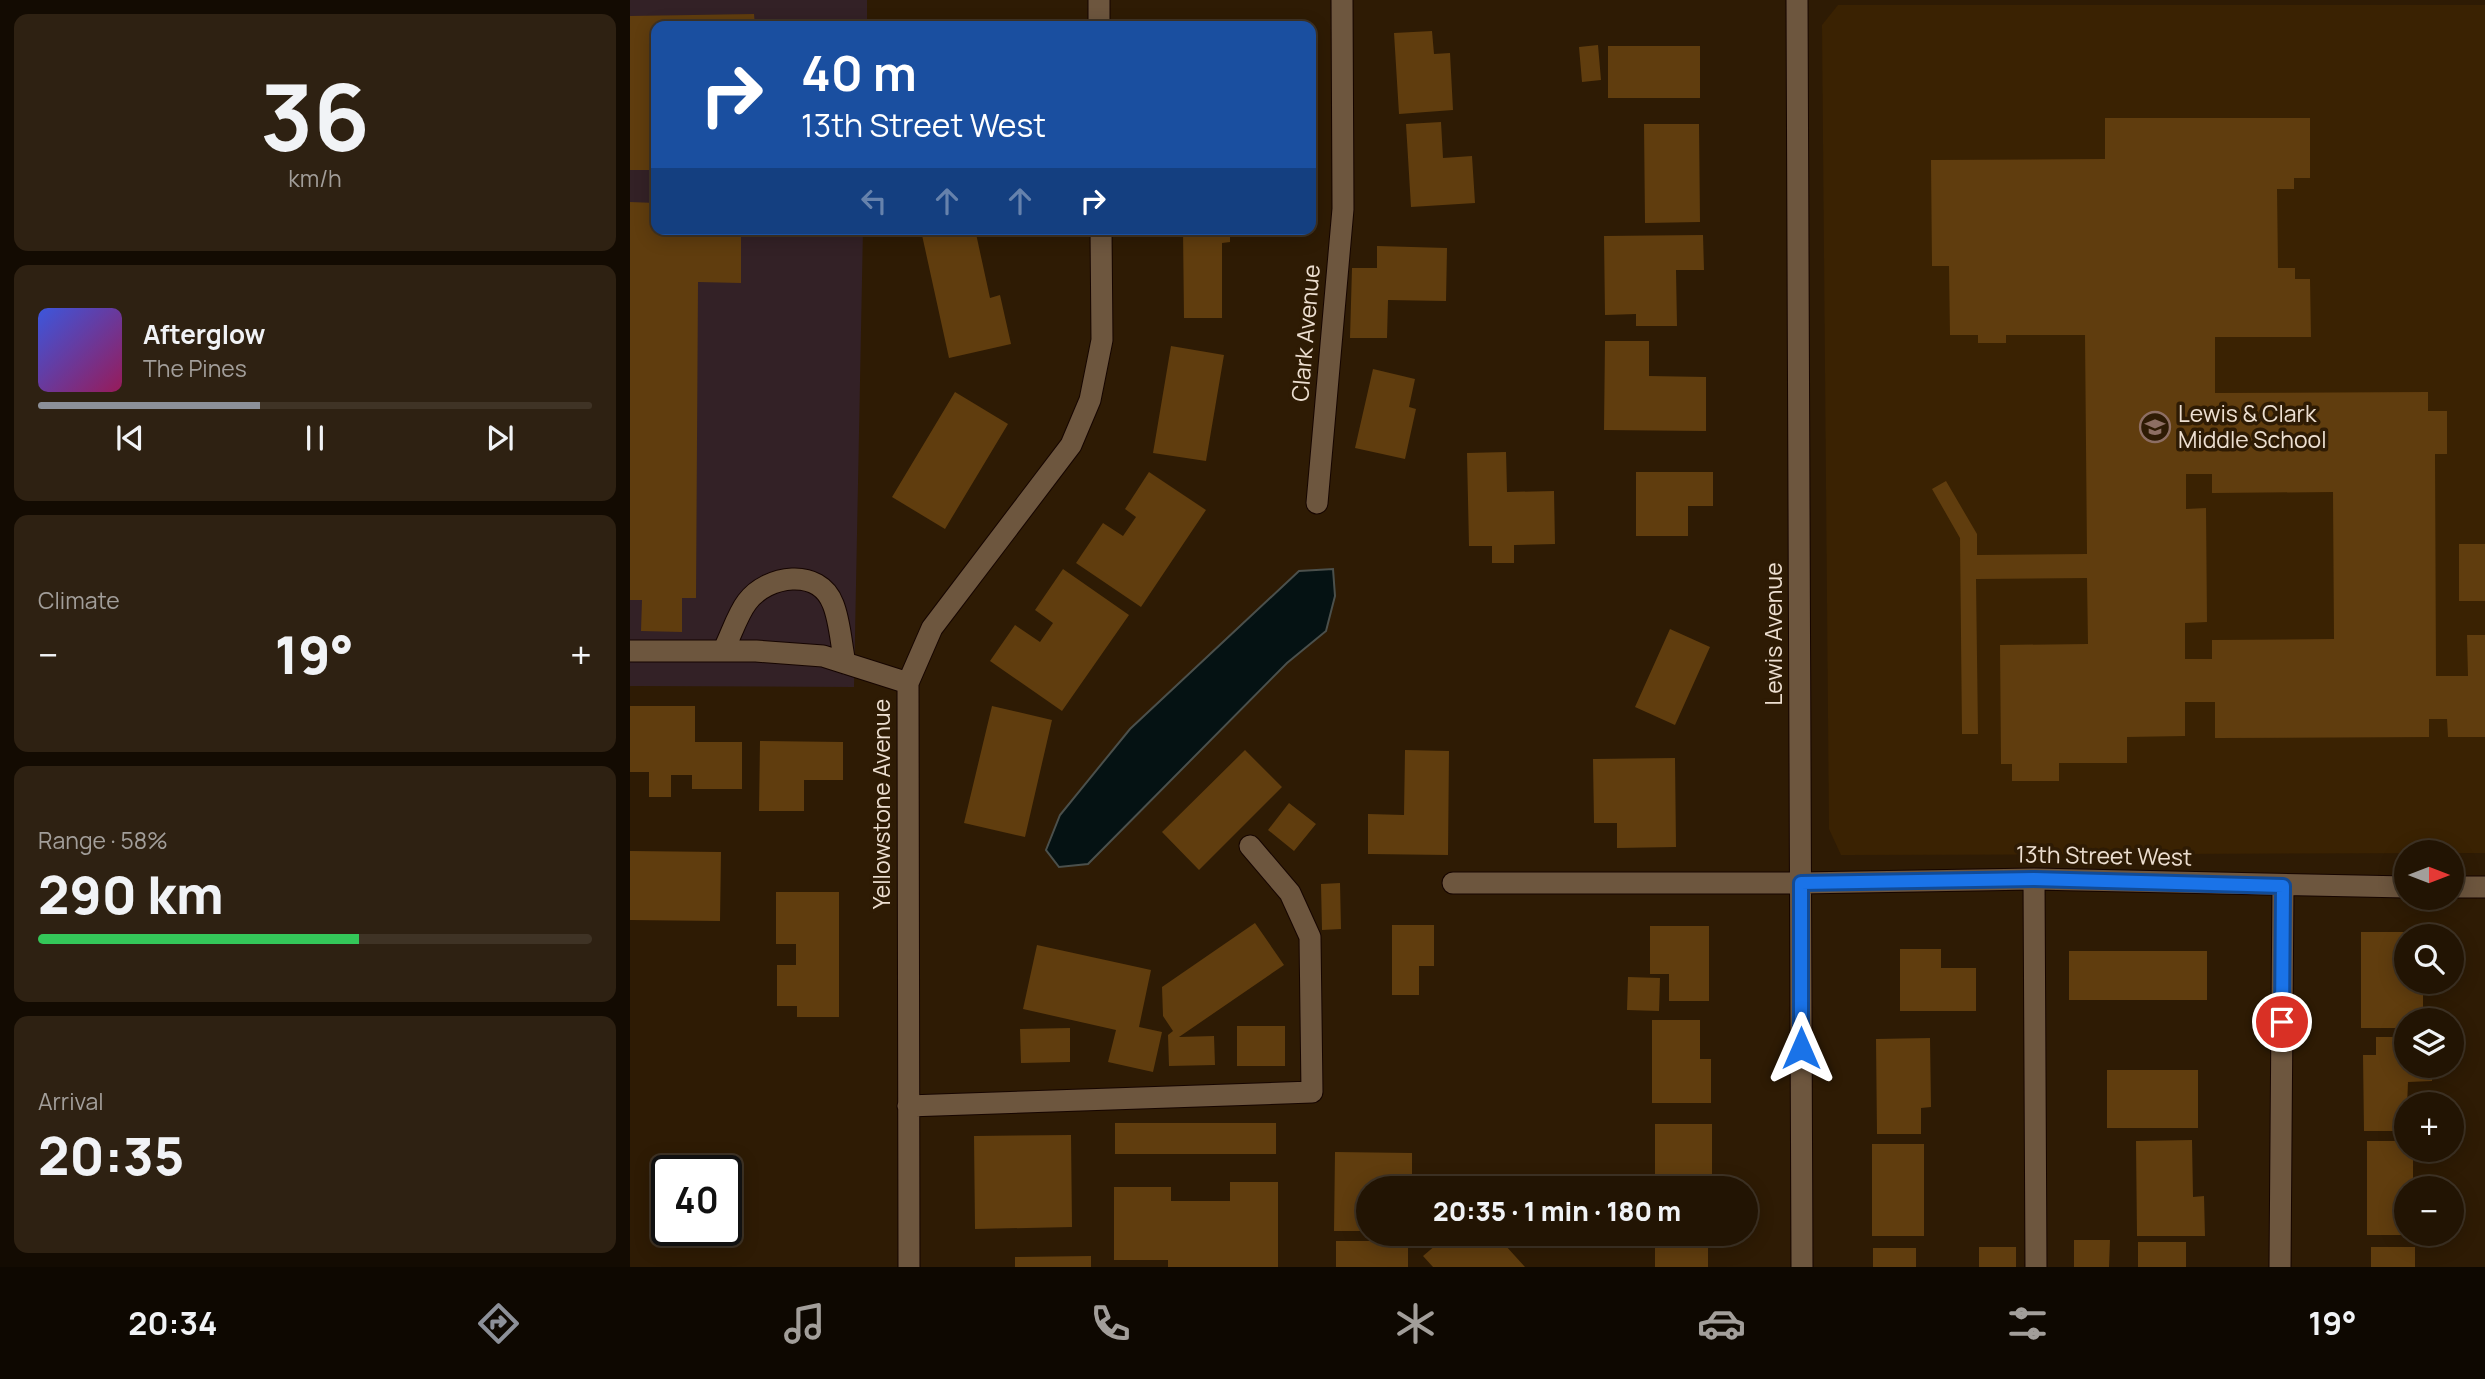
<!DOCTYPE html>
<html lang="en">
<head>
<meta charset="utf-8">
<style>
	body { margin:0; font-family:Manrope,sans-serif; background:#2e2112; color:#f1f3f6; height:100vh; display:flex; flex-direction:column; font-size:26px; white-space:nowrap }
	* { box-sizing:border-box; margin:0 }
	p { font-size:23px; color:#a29e9a }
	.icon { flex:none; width:38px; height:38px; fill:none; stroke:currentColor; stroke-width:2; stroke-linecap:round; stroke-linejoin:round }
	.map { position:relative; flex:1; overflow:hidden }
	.panel { display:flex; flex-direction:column; gap:14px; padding:14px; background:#130b02; width:630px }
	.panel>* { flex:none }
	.banner { position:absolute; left:21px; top:21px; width:665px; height:214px; border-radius:14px; box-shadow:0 4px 18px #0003,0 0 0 2px #3f3325; background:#1a4fa0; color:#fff; overflow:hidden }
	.needle { width:46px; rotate:90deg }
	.tools { position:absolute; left:1764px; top:840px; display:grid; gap:14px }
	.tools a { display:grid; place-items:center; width:70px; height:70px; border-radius:50%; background:#221403; box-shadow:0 4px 18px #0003,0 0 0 2px #3f3325; font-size:35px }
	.speed { position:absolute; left:21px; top:1155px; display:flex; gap:14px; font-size:35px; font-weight:700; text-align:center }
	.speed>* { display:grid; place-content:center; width:91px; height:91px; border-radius:50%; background:#221403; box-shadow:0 4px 18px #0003,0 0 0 2px #3f3325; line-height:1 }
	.speed .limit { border:4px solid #111; border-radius:10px; background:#fff; color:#111 }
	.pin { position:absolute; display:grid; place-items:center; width:60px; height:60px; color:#fff; margin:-30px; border:4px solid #fff; border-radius:50%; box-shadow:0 2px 7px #0007 }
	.me { position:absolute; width:77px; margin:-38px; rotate:0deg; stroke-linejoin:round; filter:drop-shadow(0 0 5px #0008) }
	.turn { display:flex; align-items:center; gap:24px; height:147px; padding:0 35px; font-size:32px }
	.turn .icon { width:91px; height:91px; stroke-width:2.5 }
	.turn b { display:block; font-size:49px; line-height:60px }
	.lanes { display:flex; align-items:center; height:66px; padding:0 35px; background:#0003; justify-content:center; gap:35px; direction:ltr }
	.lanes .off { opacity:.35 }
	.big { font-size:52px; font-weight:800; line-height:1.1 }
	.panel .tile { flex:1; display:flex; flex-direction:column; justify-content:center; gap:10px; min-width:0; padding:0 24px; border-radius:14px; background:#2e2112 }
	.panel .dial { align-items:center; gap:0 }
	.dial b { font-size:91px; line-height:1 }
	.song { display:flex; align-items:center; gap:21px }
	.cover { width:84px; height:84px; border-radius:10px; background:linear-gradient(135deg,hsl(230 70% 55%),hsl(330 70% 35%)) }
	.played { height:7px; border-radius:4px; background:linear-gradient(90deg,#8c9099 40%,#3f3325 40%) }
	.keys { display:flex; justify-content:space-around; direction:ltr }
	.heat { display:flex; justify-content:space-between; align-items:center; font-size:38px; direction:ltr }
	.charge { height:10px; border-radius:5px; background:linear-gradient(90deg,#34c759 58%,#3f3325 0) }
	.trip { position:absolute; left:726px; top:1176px; width:402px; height:70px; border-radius:35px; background:#221403; box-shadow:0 4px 18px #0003,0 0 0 2px #3f3325; font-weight:800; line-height:70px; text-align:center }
	.dock { display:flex; height:112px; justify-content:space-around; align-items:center; background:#0e0801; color:#a29e9a }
	.dock .icon { width:49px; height:49px }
	.dock .current { color:#8c9099 }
	.dock b { font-size:32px; color:#f1f3f6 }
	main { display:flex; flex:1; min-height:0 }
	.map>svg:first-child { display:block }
</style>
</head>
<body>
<main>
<section class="panel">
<div class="tile dial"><b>36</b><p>km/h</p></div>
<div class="tile">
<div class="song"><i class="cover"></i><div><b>Afterglow</b><p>The Pines</p></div></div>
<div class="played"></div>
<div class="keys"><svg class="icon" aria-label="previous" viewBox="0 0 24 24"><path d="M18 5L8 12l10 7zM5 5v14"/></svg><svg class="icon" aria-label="pause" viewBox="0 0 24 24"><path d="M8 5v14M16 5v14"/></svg><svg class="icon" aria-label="next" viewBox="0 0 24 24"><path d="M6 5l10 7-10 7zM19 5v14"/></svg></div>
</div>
<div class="tile"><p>Climate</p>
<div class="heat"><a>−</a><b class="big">19°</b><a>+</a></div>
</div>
<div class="tile"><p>Range · 58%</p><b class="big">290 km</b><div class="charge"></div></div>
<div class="tile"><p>Arrival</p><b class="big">20:35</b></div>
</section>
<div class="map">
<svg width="1855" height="1267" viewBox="0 0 1855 1267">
	<rect width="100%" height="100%" fill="#2e1b04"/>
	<path fill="#332126" d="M0,0H237V26H26V229H233L224,687L0,686Z"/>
	<path fill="#3a2202" d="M1208,5H1855V853L1211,855L1199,829L1192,25Z"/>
	<path fill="#051213" stroke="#4b504c" stroke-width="2" d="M703,569L705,596L696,631L657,663L458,864L429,867L416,850L430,815L500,729L669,571Z"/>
	<path fill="#603d0e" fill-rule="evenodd" d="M124,14L125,26H26V170H0V16Z
		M802,31L804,54L820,53L823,110L769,114L764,33Z
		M968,45L971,80L952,82L949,47Z
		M978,46H1070V98H978Z
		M1475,118H1680V178H1664V189H1647L1648,268H1665V279H1680L1681,337H1585V393L1798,392V411H1817V454H1805L1806,676H1838L1837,635H1855V737H1818L1817,719H1799V737L1585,738V702H1555V736L1497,737V763H1429V781H1382V764H1371L1370,645L1458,644L1457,578L1346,579L1348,734H1332L1330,538L1302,489L1316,481L1347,534V555L1457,554L1455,335H1376V343H1348V335H1320L1319,266H1302L1301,160L1475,159ZM1556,474H1582V493L1703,492L1704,639L1582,640V659H1555V623L1577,622L1576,508L1556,509Z
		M811,122L813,158L842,156L845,203L781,207L776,124Z
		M1014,124H1069L1070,222L1015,223Z
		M0,202L26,203V229H111V283L68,282L66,598H52V632L11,631L12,600H0Z
		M318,229H345L360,298L370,295L381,344L319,358L292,235Z
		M553,229H600V242L592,243V318H554Z
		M1073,235L1074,270H1046L1047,326H1006V314L975,315L974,236Z
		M747,246L817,248L816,301L758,300L757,338H720L722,268H747Z
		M975,341H1019V376L1076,377V431L974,430Z
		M541,346L594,355L576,461L523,453Z
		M743,369L785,379L779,407L786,409L775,459L725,448Z
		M325,392L378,424L315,529L262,497Z
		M876,452L877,492L924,491L925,544L884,545V563H862V546H839L837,453Z
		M519,472L576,510L511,607L446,563L473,523L493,536L506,517L495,509Z
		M1006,472H1083V506H1058V536H1006Z
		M1829,544H1855V601H1829Z
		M433,569L499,615L432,711L360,661L385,625L410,642L423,623L405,610Z
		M1040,629L1080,647L1045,725L1005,707Z
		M0,706H65V742H112V789H62V775H41V797H19V772H0Z
		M362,706L422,720L395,837L334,823Z
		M130,741L213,742V780H174V811H129Z
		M615,750L652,787L569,870L532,832Z
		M775,750L819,751L818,855L738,854V814L774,815Z
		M1045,758L1046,847L987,848V823H964L963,759Z
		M659,803L686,824L664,851L638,830Z
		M0,851L91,852L90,921L0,920Z
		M710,883L711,929L692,930L691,884Z
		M146,892H209V1017H167V1006H147V965H166V944H146Z
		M625,923L654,965L549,1037L584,1036L585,1065L539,1066L538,1035L543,1031L533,1016L532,987Z
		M762,925H804V966H789V995H762Z
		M1020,926H1079V1001H1039V974H1020Z
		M1731,932H1793V936H1776V982H1793V1020H1776V1028H1731Z
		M407,945L521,970L509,1027L532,1032L523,1072L478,1062L486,1030L393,1009Z
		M1270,949H1311V968H1346V1011H1270Z
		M1439,951H1577V1000H1439Z
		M998,977L1030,978L1029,1011L997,1010Z
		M1022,1020H1070V1059H1081V1103H1022Z
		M607,1026H655V1066H607Z
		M440,1028V1062L391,1063L390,1029Z
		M1746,1037H1776V1066H1802V1081L1778,1082L1776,1131H1734L1733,1055H1746Z
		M1300,1038L1301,1107L1291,1108V1134H1247L1246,1039Z
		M1477,1070H1568V1128H1477Z
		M485,1123H646V1154H485Z
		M1025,1124H1082V1188H1025Z
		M441,1135L442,1227L345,1229L344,1136Z
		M1562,1140L1563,1197L1574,1196L1575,1236H1507L1506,1141Z
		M1737,1141H1776V1150H1783V1188H1776V1235H1737Z
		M1242,1144H1294V1236H1242Z
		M705,1152L782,1153V1188H738V1231H704Z
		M600,1182H648V1267H538V1260H484V1187H541V1201H600Z
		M819,1234H865L895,1267H803L793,1256Z
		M1038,1234H1078V1267H1025V1236H1038Z
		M1444,1240H1480L1479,1267H1444Z
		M706,1241H778V1267H706Z
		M1508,1242H1556V1267H1508Z
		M1349,1247H1386V1267H1349Z
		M1741,1247H1785V1267H1741Z
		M1243,1248H1286V1267H1243Z
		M461,1256V1267H385V1257Z"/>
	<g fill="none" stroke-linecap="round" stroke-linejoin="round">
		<g stroke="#160500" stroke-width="23">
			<path id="minor" d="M469,0V26
				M1167,0L1172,1267
				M687,503L713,209L712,0
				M0,651H126L193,656L278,683
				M93,651C101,636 107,615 117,602C137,575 189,567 203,604C210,621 211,644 215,663
				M1404,879L1406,1267
				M823,883H1171L1404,879L1776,887
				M1822,887H1855
				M278,1106L682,1092L680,937L660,893L620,846
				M279,1267L278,683L302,628L441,445L460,400L472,340L471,229
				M1650,1267L1653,886"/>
		</g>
		<use href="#minor" stroke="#6d563e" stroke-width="21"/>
	</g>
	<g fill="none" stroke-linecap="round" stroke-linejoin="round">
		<g stroke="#114b97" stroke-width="18">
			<path id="route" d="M1171,1048V883L1404,879L1653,886L1652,1022"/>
		</g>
		<use href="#route" stroke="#1a73e8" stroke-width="12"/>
	</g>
	<defs>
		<g id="school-ring" transform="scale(1.575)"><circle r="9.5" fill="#2e1b04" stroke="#8d6e63" stroke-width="1.5"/><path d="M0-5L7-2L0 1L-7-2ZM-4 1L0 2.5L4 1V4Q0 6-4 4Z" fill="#8d6e63"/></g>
	</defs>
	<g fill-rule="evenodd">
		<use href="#school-ring" x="1525" y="427"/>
	</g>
	<g text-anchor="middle" stroke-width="7" stroke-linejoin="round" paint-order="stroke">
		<g font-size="23" fill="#eddfd1" stroke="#2e1b04">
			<text transform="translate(676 333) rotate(-85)" y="8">Clark Avenue</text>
			<text transform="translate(1144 634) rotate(-90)" y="8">Lewis Avenue</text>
			<text transform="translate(252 804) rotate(-90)" y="8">Yellowstone Avenue</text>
			<text transform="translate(1474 856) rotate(1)" y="8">13th Street West</text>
		</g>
		<g font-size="23" fill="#eddfd1" stroke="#2e1b04" text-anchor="start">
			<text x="1548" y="422">Lewis &amp; Clark<tspan x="1548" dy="26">Middle School</tspan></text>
		</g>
	</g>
</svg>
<div class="tools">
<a><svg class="needle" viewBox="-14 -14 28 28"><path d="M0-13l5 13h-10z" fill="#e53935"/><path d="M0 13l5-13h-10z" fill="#a29e9a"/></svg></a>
<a><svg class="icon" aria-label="search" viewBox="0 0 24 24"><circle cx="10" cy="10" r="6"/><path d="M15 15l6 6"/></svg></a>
<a><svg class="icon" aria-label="layers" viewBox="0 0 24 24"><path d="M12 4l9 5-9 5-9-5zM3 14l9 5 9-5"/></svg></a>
<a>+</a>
<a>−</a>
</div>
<div class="speed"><div class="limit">40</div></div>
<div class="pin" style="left:1652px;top:1022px;background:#d93025"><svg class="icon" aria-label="arrive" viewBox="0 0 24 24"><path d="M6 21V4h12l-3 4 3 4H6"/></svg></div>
<svg class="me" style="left:1171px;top:1048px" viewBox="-20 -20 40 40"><path d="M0-17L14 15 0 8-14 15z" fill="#1a73e8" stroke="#fff" stroke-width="4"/></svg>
<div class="trip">20:35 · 1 min · 180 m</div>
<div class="banner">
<div class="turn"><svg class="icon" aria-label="right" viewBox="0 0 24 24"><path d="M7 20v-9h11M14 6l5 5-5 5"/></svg><div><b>40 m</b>13th Street West</div></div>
<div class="lanes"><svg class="icon off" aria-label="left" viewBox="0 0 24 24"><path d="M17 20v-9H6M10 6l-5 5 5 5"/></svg><svg class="icon off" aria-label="ahead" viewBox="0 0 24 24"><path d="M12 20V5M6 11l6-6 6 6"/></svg><svg class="icon off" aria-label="ahead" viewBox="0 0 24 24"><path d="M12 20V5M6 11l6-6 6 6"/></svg><svg class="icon" aria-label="right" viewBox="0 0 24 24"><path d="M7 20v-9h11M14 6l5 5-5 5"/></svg></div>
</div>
</div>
</main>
<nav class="dock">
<b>20:34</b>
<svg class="icon current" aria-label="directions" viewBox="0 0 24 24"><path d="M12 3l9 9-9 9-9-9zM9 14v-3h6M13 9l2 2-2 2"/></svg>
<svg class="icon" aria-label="music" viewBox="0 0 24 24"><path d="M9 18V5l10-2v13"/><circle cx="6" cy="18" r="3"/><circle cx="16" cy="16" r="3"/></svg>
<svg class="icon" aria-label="phone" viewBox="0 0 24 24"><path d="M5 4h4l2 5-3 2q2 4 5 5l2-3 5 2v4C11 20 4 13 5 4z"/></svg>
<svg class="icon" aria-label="climate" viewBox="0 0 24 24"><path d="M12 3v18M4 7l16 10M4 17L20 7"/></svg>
<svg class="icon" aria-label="car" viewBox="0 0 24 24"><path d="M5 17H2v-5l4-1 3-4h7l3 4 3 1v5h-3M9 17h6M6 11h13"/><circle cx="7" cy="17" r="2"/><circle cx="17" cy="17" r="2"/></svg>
<svg class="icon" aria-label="filters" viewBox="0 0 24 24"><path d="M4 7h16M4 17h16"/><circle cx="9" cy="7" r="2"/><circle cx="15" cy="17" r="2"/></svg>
<b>19°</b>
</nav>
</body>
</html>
